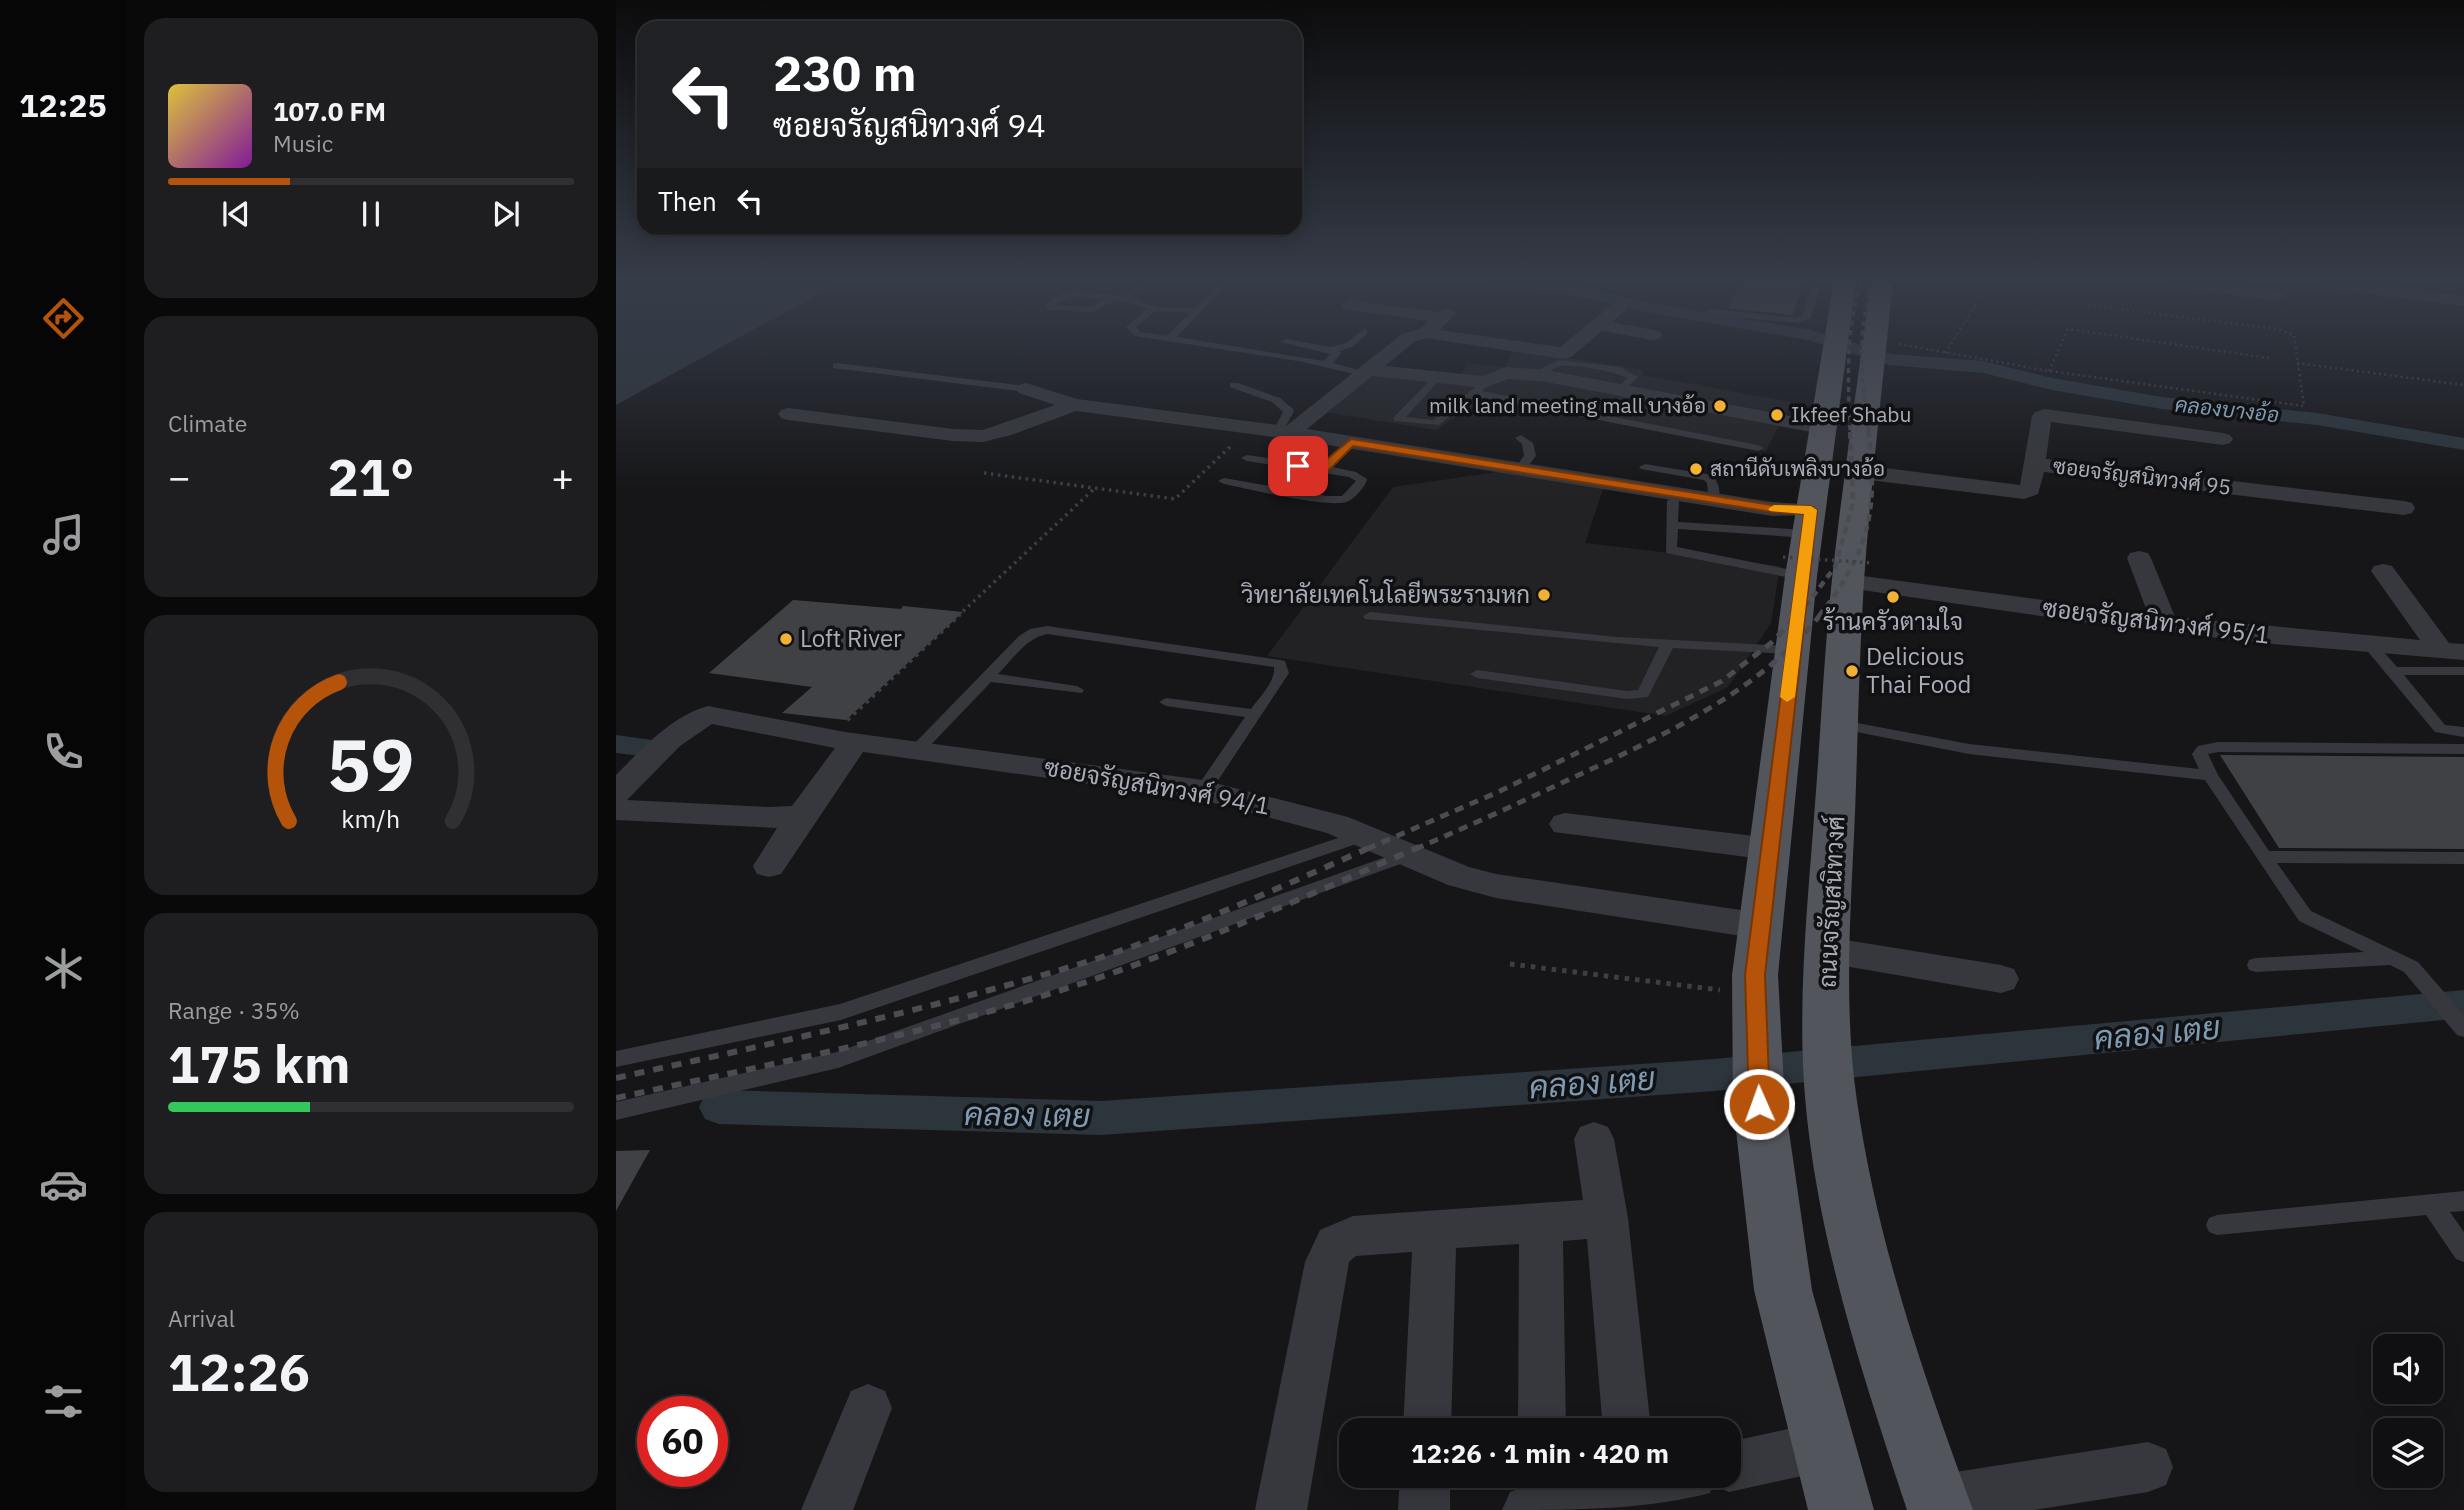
<!DOCTYPE html>
<html lang="en">
<head>
<meta charset="utf-8">
<style>
	body { margin:0; font-family:"IBM Plex Sans",Sarabun,sans-serif; background:#1e1e20; color:#f1f3f6; height:100vh; display:flex; flex-direction:column; font-size:26px; white-space:nowrap }
	* { box-sizing:border-box; margin:0 }
	p { font-size:23px; color:#9c9d9f }
	.icon { flex:none; width:38px; height:38px; fill:none; stroke:currentColor; stroke-width:2; stroke-linecap:round; stroke-linejoin:round }
	.map { position:relative; flex:1; overflow:hidden }
	.panel { display:flex; flex-direction:column; gap:18px; padding:18px; background:#09090a; width:490px }
	.panel>* { flex:none }
	.guide { position:absolute; left:21px; top:21px; width:665px; height:214px; border-radius:21px; box-shadow:0 4px 18px #0003,0 0 0 2px #303032; background:#202124; color:#fff; overflow:hidden }
	.fabs { position:absolute; left:1757px; top:1334px; display:grid; gap:14px }
	.fabs a { display:grid; place-items:center; width:70px; height:70px; border-radius:14px; background:#101012; box-shadow:0 4px 18px #0003,0 0 0 2px #303032; font-size:35px }
	.speed { position:absolute; left:21px; top:1396px; display:flex; gap:14px; font-size:35px; font-weight:700; text-align:center }
	.speed>* { display:grid; place-content:center; width:91px; height:91px; border-radius:50%; background:#101012; box-shadow:0 4px 18px #0003,0 0 0 2px #303032; line-height:1 }
	.speed .limit { border:10px solid #d22; background:#fff; color:#111 }
	.pin { position:absolute; display:grid; place-items:center; width:60px; height:60px; color:#fff; margin:-30px; border-radius:14px; box-shadow:0 4px 10px #0006 }
	.me { position:absolute; width:77px; margin:-38px; rotate:358deg; stroke-linejoin:round; filter:drop-shadow(0 0 5px #0008) }
	.turn { display:flex; align-items:center; gap:24px; height:147px; padding:0 21px; font-size:32px }
	.turn .icon { width:91px; height:91px; stroke-width:2.5 }
	.turn b { display:block; font-size:49px; line-height:60px }
	.then { display:flex; align-items:center; height:66px; padding:0 21px; background:#0003; gap:14px; font-size:26px }
	.big { font-size:52px; font-weight:700; line-height:1.1 }
	.panel .widget { flex:1; display:flex; flex-direction:column; justify-content:center; gap:10px; min-width:0; padding:0 24px; border-radius:21px; background:#1e1e20 }
	.panel .dial { align-items:center; gap:0 }
	.dial svg { height:182px; overflow:visible; fill:none; stroke:#303032; stroke-width:7; stroke-linecap:round; text-anchor:middle }
	.dial text { fill:#f1f3f6; stroke:none }
	.song { display:flex; align-items:center; gap:21px }
	.cover { width:84px; height:84px; border-radius:10px; background:linear-gradient(135deg,hsl(50 70% 55%),hsl(290 70% 35%)) }
	.played { height:7px; border-radius:4px; background:linear-gradient(90deg,#b45309 30%,#303032 30%) }
	.keys { display:flex; justify-content:space-around; direction:ltr }
	.heat { display:flex; justify-content:space-between; align-items:center; font-size:38px; direction:ltr }
	.charge { height:10px; border-radius:5px; background:linear-gradient(90deg,#34c759 35%,#303032 0) }
	.trip { position:absolute; left:723px; top:1418px; width:402px; height:70px; border-radius:21px; background:#101012; box-shadow:0 4px 18px #0003,0 0 0 2px #303032; font-weight:700; line-height:70px; text-align:center }
	main { display:flex; flex:1; min-height:0 }
	.tab-bar { display:flex; flex-direction:column; width:126px; justify-content:space-around; align-items:center; background:#060607; color:#9c9d9f }
	.tab-bar .icon { width:49px; height:49px }
	.tab-bar .current { color:#b45309 }
	.tab-bar b { font-size:32px; color:#f1f3f6 }
	.map>svg:first-child { display:block }
</style>
</head>
<body>
<main>
<nav class="tab-bar">
<b>12:25</b>
<svg class="icon current" aria-label="directions" viewBox="0 0 24 24"><path d="M12 3l9 9-9 9-9-9zM9 14v-3h6M13 9l2 2-2 2"/></svg>
<svg class="icon" aria-label="music" viewBox="0 0 24 24"><path d="M9 18V5l10-2v13"/><circle cx="6" cy="18" r="3"/><circle cx="16" cy="16" r="3"/></svg>
<svg class="icon" aria-label="phone" viewBox="0 0 24 24"><path d="M5 4h4l2 5-3 2q2 4 5 5l2-3 5 2v4C11 20 4 13 5 4z"/></svg>
<svg class="icon" aria-label="climate" viewBox="0 0 24 24"><path d="M12 3v18M4 7l16 10M4 17L20 7"/></svg>
<svg class="icon" aria-label="car" viewBox="0 0 24 24"><path d="M5 17H2v-5l4-1 3-4h7l3 4 3 1v5h-3M9 17h6M6 11h13"/><circle cx="7" cy="17" r="2"/><circle cx="17" cy="17" r="2"/></svg>
<svg class="icon" aria-label="filters" viewBox="0 0 24 24"><path d="M4 7h16M4 17h16"/><circle cx="9" cy="7" r="2"/><circle cx="15" cy="17" r="2"/></svg>
</nav>
<section class="panel">
<div class="widget">
<div class="song"><i class="cover"></i><div><b>107.0 FM</b><p>Music</p></div></div>
<div class="played"></div>
<div class="keys"><svg class="icon" aria-label="previous" viewBox="0 0 24 24"><path d="M18 5L8 12l10 7zM5 5v14"/></svg><svg class="icon" aria-label="pause" viewBox="0 0 24 24"><path d="M8 5v14M16 5v14"/></svg><svg class="icon" aria-label="next" viewBox="0 0 24 24"><path d="M6 5l10 7-10 7zM19 5v14"/></svg></div>
</div>
<div class="widget"><p>Climate</p>
<div class="heat"><a>−</a><b class="big">21°</b><a>+</a></div>
</div>
<div class="widget dial"><svg viewBox="0 0 100 80">
<path d="M14 69A42 42 0 1 1 86 69"/>
<path d="M14 69A42 42 0 0 1 36 8" stroke="#b45309"/>
<text x="50" y="56" font-size="32" font-weight="700">59</text>
<text x="50" y="72" font-size="11">km/h</text>
</svg></div>
<div class="widget"><p>Range · 35%</p><b class="big">175 km</b><div class="charge"></div></div>
<div class="widget"><p>Arrival</p><b class="big">12:26</b></div>
</section>
<div class="map">
<svg width="1848" height="1510" viewBox="0 0 1848 1510">
	<rect width="100%" height="100%" fill="#161618"/>
	<path fill="#222225" d="M897,349L1028,370L1026,375L1175,402L1150,451L869,397L820,430L702,411L762,364L842,377L853,363L890,367Z
		M895,470L988,486L969,543L1164,566L1155,623L1112,687L1050,716L651,656L777,487Z"/>
	<path fill="#2c353c" d="M0,281H226L0,405Z"/>
	<g fill="none" stroke-linecap="round" stroke-linejoin="round">
		<path fill="#2c353c" fill-rule="evenodd" d="M747,281H941L1030,302L1195,330L1275,354L1367,361L1436,378L1546,397L1701,413L1848,438V450L1701,425L1546,409L1436,390L1367,373L1273,365L1192,340L1030,312L941,291L875,287L755,286Z
			M0,735L36,740L41,747L36,754L26,756L0,753Z
			M1848,990V1018L1098,1091L485,1135L103,1124L89,1119L83,1107L89,1095L103,1090L485,1101L1098,1059Z"/>
	</g>
	<path fill="#404145" d="M1125,281H1189L1176,315L1113,308Z
		M177,600L285,609L287,606L347,612L230,720L166,713L196,687L93,673Z
		M1604,755L1848,757V849L1663,848Z
		M34,1150L0,1211V1151Z"/>
	<g fill="none" stroke-linecap="round" stroke-linejoin="round">
		<path stroke="#3d3f44" stroke-width="2.5" stroke-dasharray="2 3.5" stroke-linecap="butt" d="M1283,344L1433,371L1688,406L1678,335L1661,329L1470,305
			M1329,353L1366,295
			M1681,363L1848,385
			M1433,371L1452,329L1653,358"/>
		<path stroke="#3d3f44" stroke-width="3.5" stroke-dasharray="2.5 4.5" stroke-linecap="butt" d="M368,473L559,499L616,445
			M342,616L479,488"/>
		<path stroke="#3d3f44" stroke-width="4.5" stroke-dasharray="3.5 5" stroke-linecap="butt" d="M231,720L344,614"/>
		<path stroke="#3d3f44" stroke-width="5" stroke-dasharray="4.5 6" stroke-linecap="butt" d="M894,964L1104,990"/>
		<path fill="#37383d" fill-rule="evenodd" d="M529,281H539L516,296C531,310 560,307 579,308L601,287L595,281L611,284L561,337L708,361L714,354L665,342L670,339L715,347L730,343L748,329L751,330V334L736,347L723,351L725,353L717,363L753,373L748,376L682,361L519,336L510,327L531,309L501,300L475,312L433,310L428,307L430,303L453,290L507,296ZM455,296L490,299L474,307L439,305ZM540,311L574,313L551,336L525,332L520,327Z
			M1197,281H1205L1195,318L1184,323L1095,315L1090,312L1095,309L1180,318L1186,316Z
			M943,360L1004,367L1022,377L1005,393L1000,390L1011,378C999,371 957,364 944,366C933,369 924,382 913,375Z
			M221,363L410,386L415,389L410,392L217,368V364Z
			M820,374L825,377L824,379L790,417L817,420L865,383L870,386L866,391L1142,445L1148,448L1142,451L859,396L823,425L778,421V417Z
			M614,383H622L664,398L677,409L678,411L666,433L657,431L667,412L656,402L614,387Z
			M905,435L917,443L920,456L909,470L905,471L899,468L908,456L906,444L899,438Z
			M735,440L741,443L739,445L716,467L740,472L751,479C750,486 738,500 730,502C708,508 634,489 608,484L602,481L608,478L711,496H726L740,481L733,477L631,461L625,458L631,455L704,465Z
			M1029,464L1096,475C1103,483 1106,492 1101,503H1093L1091,483L1088,480L1025,469L1023,467Z
			M1057,497L1063,501L1062,522L1191,530L1197,534L1191,538L1062,529L1061,547L1185,572L1192,576L1185,580L1050,553L1051,501Z
			M754,612L1001,637L1176,646L1183,650L1176,654L1057,648L1032,697L1011,699L861,678L854,674L861,670L1011,691L1022,690L1043,647L749,619L747,616Z
			M431,626L664,660L669,661L673,673L593,794L587,795L579,790L629,717L550,706L543,702L550,698L635,709C643,698 660,681 658,667L431,634C410,638 396,660 382,674L461,686L468,690L466,693L375,682L308,752H296L294,749L296,746L403,636L414,629Z
			M1753,640L1758,641L1781,667H1848V675H1788L1829,725L1848,727V737L1819,732L1748,647L1746,644L1748,641Z
			M1225,720L1353,744L1583,769L1576,754L1582,746L1602,742L1848,744V754L1602,752L1592,754L1602,775L1653,851L1848,852V864L1661,863L1695,911L1802,962L1848,1015V1037L1841,1035L1788,972L1774,965L1640,972L1633,970L1631,965L1633,960L1640,958L1748,952L1683,921L1589,780L1353,754L1220,728L1217,725Z
			M746,830L752,832L754,836L752,840L225,1020L0,1067V1051L224,1004Z
			M792,849L798,851L801,855L798,859L222,1068L0,1120V1102L221,1052Z
			M1848,1191V1211L1834,1212L1848,1232V1262L1840,1259L1810,1215L1601,1235L1593,1232L1590,1225L1593,1218L1601,1215Z"/>
		<path fill="#37383d" fill-rule="evenodd" d="M1540,281H1586L1660,290L1668,295L1660,300L1548,286Z
			M1687,281H1732L1848,296V306L1695,286Z
			M734,300L822,312L831,308L840,313L824,330L944,347L998,303H1010L1013,307L996,322L1043,331L1046,335L1043,339L1037,340L986,331L955,357L948,359L810,338L798,342L769,366L867,376L890,367L930,370L1206,422L1213,424L1216,428L1213,432L1206,434L930,382L892,379L869,388L756,376L691,429L1156,502L1203,505L1206,510L1203,515L1156,516L674,439L460,411L395,435L367,442L337,441L172,420L165,418L162,414L165,410L172,408L337,429L367,430L439,405L403,393L400,389L403,385L410,383L461,399L670,426L786,334L804,329L812,321L728,309L725,305Z
			M1429,409L1607,433L1614,435L1617,439L1614,443L1607,445L1435,422L1430,459L1788,501L1796,503L1799,508L1796,513L1788,515L1428,472L1422,494L1408,499L1245,479L1237,477L1234,472L1237,467L1245,465L1404,485L1416,416L1419,412Z
			M1523,551L1532,553L1535,558L1559,617L1804,640L1755,571L1758,566L1767,564L1776,566L1833,643L1848,644V660L1646,643L1466,622L1232,588L1223,586L1220,581L1223,576L1232,574L1532,614L1511,558L1514,553Z
			M92,706L229,732L587,780L732,817L853,867L880,874L1145,913L1157,917L1162,926L1157,935L1145,939L880,898L832,885L711,833L587,800L247,752L165,874L153,877L141,874L137,866L161,828L0,820V775C26,749 55,716 92,706ZM96,724L219,748L176,806L153,807L11,800L64,746Z
			M949,813L1154,838L1165,841L1170,849L1165,857L1154,860L938,832L933,824L938,816Z
			M1211,937L1385,965L1398,969L1403,979L1398,989L1385,993L1211,963L1199,959L1193,950L1199,941Z
			M978,1122L992,1127L998,1139L1012,1218L1035,1430H987L971,1239L947,1241L950,1430H902L903,1244L840,1248L835,1430H787L796,1252L740,1256L733,1262L691,1510H639L689,1262L704,1230L737,1216L967,1200L958,1139L964,1127Z
			M252,1384L269,1391L276,1408L237,1510H185L235,1391Z
			M1208,1421L1225,1429L1233,1446L1225,1463L1208,1471L1113,1492L1097,1485L1094,1493C1029,1510 955,1510 886,1510L894,1492L902,1489V1475H1113V1442Z
			M1532,1442L1550,1449L1557,1467L1550,1485L1532,1492L1418,1510H1299L1295,1500L1302,1482L1320,1475Z
			M784,1475H834V1510H782Z"/>
		<path fill="#53555c" fill-rule="evenodd" d="M1218,281H1240L1201,576L1162,975L1169,1104L1196,1290L1258,1510H1192L1138,1290L1117,1104L1116,975L1169,576Z
			M1255,281H1277C1267,381 1255,481 1248,581C1243,658 1242,735 1239,813C1235,908 1227,1006 1241,1101C1261,1242 1308,1377 1357,1510H1291C1247,1376 1201,1239 1189,1097C1181,1000 1192,901 1199,804C1205,729 1208,653 1216,579C1227,479 1242,380 1255,281Z"/>
		<path stroke="#4a4c52" stroke-width="3.5" stroke-dasharray="5 4.5" stroke-linecap="butt" d="M1234,430C1232,380 1229,328 1246,281
			M1253,430C1245,376 1240,334 1257,281"/>
		<path stroke="#4a4c52" stroke-width="4.5" stroke-dasharray="7 5" stroke-linecap="butt" d="M1182,616L1219,567L1237,503L1234,428
			M1203,616C1255,550 1262,510 1252,428"/>
		<path stroke="#4a4c52" stroke-width="5" stroke-dasharray="9 7" stroke-linecap="butt" d="M751,849L882,792L1106,681L1155,643L1183,614
			M799,849C851,827 903,803 954,779C1042,738 1143,693 1205,614"/>
		<path stroke="#4a4c52" stroke-width="6" stroke-dasharray="10 9" stroke-linecap="butt" d="M0,1078C159,1043 318,1009 474,961C570,930 663,888 755,847
			M0,1098C155,1064 312,1034 464,984C579,946 691,896 803,847"/>
		<path stroke="#3d3f44" stroke-width="3.5" stroke-dasharray="2.5 4.5" stroke-linecap="butt" d="M1167,557L1257,563"/>
	</g>
	<linearGradient id="sky" x2="0" y2="1"><stop stop-color="#0c0c0d"/><stop offset="0.57" stop-color="#363c48"/><stop offset="1" stop-color="#363c48" stop-opacity="0"/></linearGradient>
	<rect width="1848" height="492" fill="url(#sky)"/>
	<path fill="#b45309" stroke="#753606" stroke-width="2" d="M735,439L1156,505L1195,506L1201,510L1149,975L1154,1104L1151,1110L1143,1112L1136,1110L1133,1104L1129,975L1188,514L1156,512L737,446L711,472L682,469L676,466L682,462L704,465Z"/>
	<path fill="#f59e0b" d="M1158,505L1195,506L1201,510L1179,697L1171,702L1164,697L1188,514L1154,511L1152,509Z"/>
	<g fill="#f2b134" stroke="#111113" stroke-width="2.5">
		<circle cx="1104" cy="406" r="7"/>
		<circle cx="1161" cy="415" r="7"/>
		<circle cx="1080" cy="469" r="7"/>
		<circle cx="928" cy="595" r="7"/>
		<circle cx="1277" cy="597" r="7"/>
		<circle cx="170" cy="639" r="7"/>
		<circle cx="1236" cy="671" r="7"/>
	</g>
	<g text-anchor="middle" stroke-width="7" stroke-linejoin="round" paint-order="stroke">
		<g font-size="21" fill="#a8adb8" stroke="#111113" text-anchor="start">
			<text x="1090" y="413" text-anchor="end">milk land meeting mall บางอ้อ</text>
			<text x="1175" y="422">Ikfeef Shabu</text>
			<text x="1094" y="476">สถานีดับเพลิงบางอ้อ</text>
		</g>
		<g font-size="21" font-style="italic" fill="#7f9bb3" stroke="#111113">
			<text transform="translate(1611 410) rotate(6)" y="7">คลองบางอ้อ</text>
		</g>
		<g font-size="21" fill="#a8adb8" stroke="#111113">
			<text transform="translate(1526 477) rotate(7)" y="7">ซอยจรัญสนิทวงศ์ 95</text>
		</g>
		<g font-size="24" fill="#a8adb8" stroke="#111113" text-anchor="start">
			<text x="914" y="603" text-anchor="end">วิทยาลัยเทคโนโลยีพระรามหก</text>
			<text x="1277" y="630" text-anchor="middle">ร้านครัวตามใจ</text>
			<text x="184" y="647">Loft River</text>
			<text x="1250" y="665">Delicious<tspan x="1250" dy="28">Thai Food</tspan></text>
		</g>
		<g font-size="24" fill="#a8adb8" stroke="#111113">
			<text transform="translate(1540 622) rotate(7)" y="8">ซอยจรัญสนิทวงศ์ 95/1</text>
			<text transform="translate(541 787) rotate(10)" y="8">ซอยจรัญสนิทวงศ์ 94/1</text>
			<text transform="translate(1216 902) rotate(-87)" y="8">ถนนจรัญสนิทวงศ์</text>
		</g>
		<g font-size="32" font-style="italic" fill="#7f9bb3" stroke="#111113">
			<text transform="translate(1541 1033) rotate(-5)" y="11">คลอง เตย</text>
			<text transform="translate(976 1083) rotate(-4)" y="11">คลอง เตย</text>
			<text transform="translate(411 1115) rotate(1)" y="11">คลอง เตย</text>
		</g>
	</g>
</svg>
<div class="fabs">
<a><svg class="icon" aria-label="sound" viewBox="0 0 24 24"><path d="M4 9h4l5-4v14l-5-4H4zM17 9q2 3 0 6"/></svg></a>
<a><svg class="icon" aria-label="layers" viewBox="0 0 24 24"><path d="M12 4l9 5-9 5-9-5zM3 14l9 5 9-5"/></svg></a>
</div>
<div class="speed"><div class="limit">60</div></div>
<div class="pin" style="left:682px;top:466px;background:#d93025"><svg class="icon" aria-label="arrive" viewBox="0 0 24 24"><path d="M6 21V4h12l-3 4 3 4H6"/></svg></div>
<svg class="me" style="left:1143px;top:1104px" viewBox="-20 -20 40 40"><circle r="17" fill="#b45309" stroke="#fff" stroke-width="3"/><path d="M0-11L8 9 0 5-8 9z" fill="#fff"/></svg>
<div class="trip">12:26 · 1 min · 420 m</div>
<div class="guide">
<div class="turn"><svg class="icon" aria-label="left" viewBox="0 0 24 24"><path d="M17 20v-9H6M10 6l-5 5 5 5"/></svg><div><b>230 m</b>ซอยจรัญสนิทวงศ์ 94</div></div>
<div class="then">Then<svg class="icon" aria-label="left" viewBox="0 0 24 24"><path d="M17 20v-9H6M10 6l-5 5 5 5"/></svg></div>
</div>
</div>
</main>
</body>
</html>
